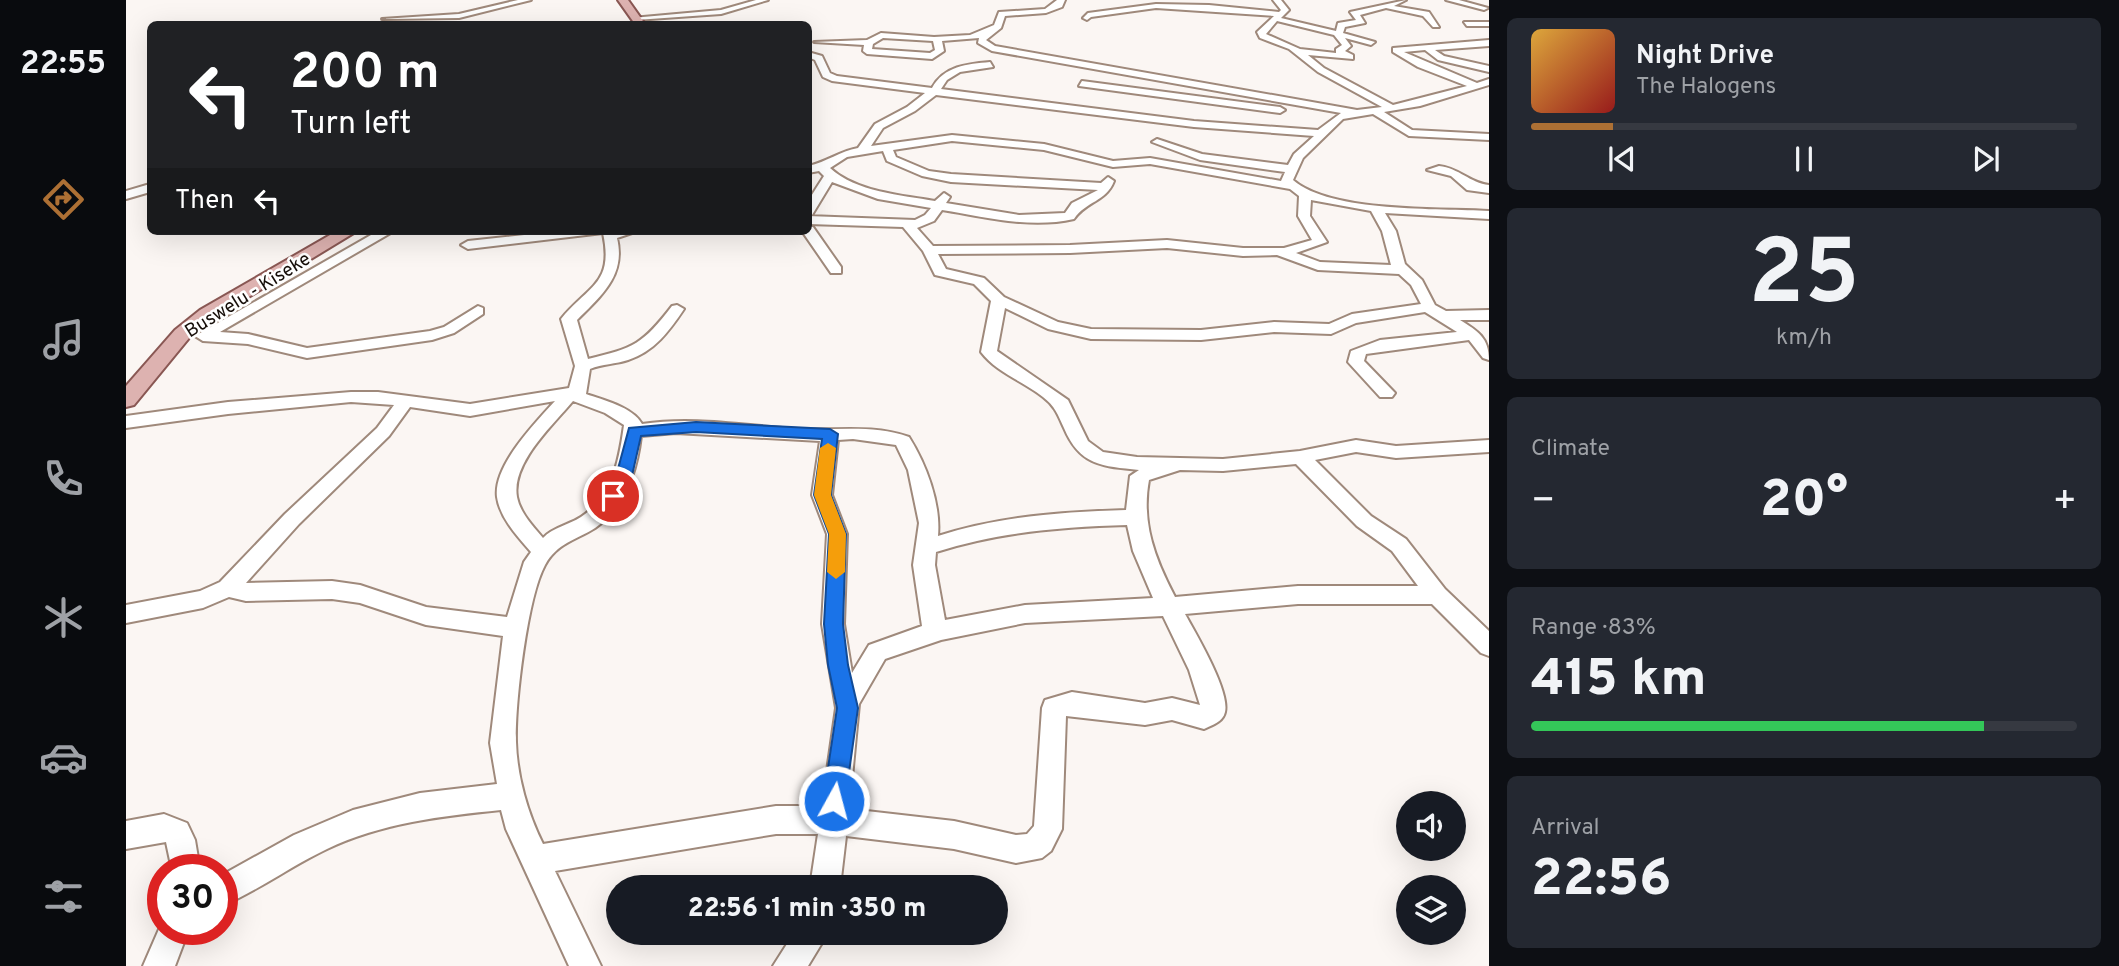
<!DOCTYPE html>
<html lang="en">
<head>
<meta charset="utf-8">
<style>
	body { margin:0; font-family:Overpass,sans-serif; background:#242831; color:#f1f3f6; height:100vh; display:flex; flex-direction:column; font-size:26px; white-space:nowrap }
	* { box-sizing:border-box; margin:0 }
	p { font-size:23px; color:#9ea1a6 }
	.icon { flex:none; width:38px; height:38px; fill:none; stroke:currentColor; stroke-width:2; stroke-linecap:round; stroke-linejoin:round }
	.map { position:relative; flex:1; overflow:hidden }
	.panel { display:flex; flex-direction:column; gap:18px; padding:18px; background:#0d0f14; width:630px }
	.panel>* { flex:none }
	.top-card { position:absolute; left:21px; top:21px; width:665px; height:214px; border-radius:10px; box-shadow:0 7px 28px #0002; background:#202124; color:#fff; overflow:hidden }
	.tools { position:absolute; left:1270px; top:791px; display:grid; gap:14px }
	.tools a { display:grid; place-items:center; width:70px; height:70px; border-radius:50%; background:#171b24; box-shadow:0 7px 28px #0002; font-size:35px }
	.speed { position:absolute; left:21px; top:854px; display:flex; gap:14px; font-size:35px; font-weight:700; text-align:center }
	.speed>* { display:grid; place-content:center; width:91px; height:91px; border-radius:50%; background:#171b24; box-shadow:0 7px 28px #0002; line-height:1 }
	.speed .limit { border:10px solid #d22; background:#fff; color:#111 }
	.pin { position:absolute; display:grid; place-items:center; width:60px; height:60px; color:#fff; margin:-30px; border:4px solid #fff; border-radius:50%; box-shadow:0 2px 7px #0007 }
	.me { position:absolute; width:77px; margin:-38px; rotate:7deg; stroke-linejoin:round; filter:drop-shadow(0 0 5px #0008) }
	.turn { display:flex; align-items:center; gap:24px; height:147px; padding:0 28px; font-size:32px }
	.turn .icon { width:91px; height:91px; stroke-width:2.5 }
	.turn b { display:block; font-size:49px; line-height:60px }
	.then { display:flex; align-items:center; height:66px; padding:0 28px; background:#0003; gap:14px; font-size:26px }
	.big { font-size:52px; font-weight:800; line-height:1.1 }
	.panel .card { flex:1; display:flex; flex-direction:column; justify-content:center; gap:10px; min-width:0; padding:0 24px; border-radius:10px; background:#242831 }
	.panel .dial { align-items:center; gap:0 }
	.dial b { font-size:91px; line-height:1 }
	.song { display:flex; align-items:center; gap:21px }
	.cover { width:84px; height:84px; border-radius:10px; background:linear-gradient(135deg,hsl(40 70% 55%),hsl(0 70% 35%)) }
	.played { height:7px; border-radius:4px; background:linear-gradient(90deg,#ad7034 15%,#363941 15%) }
	.keys { display:flex; justify-content:space-around; direction:ltr }
	.heat { display:flex; justify-content:space-between; align-items:center; font-size:38px; direction:ltr }
	.charge { height:10px; border-radius:5px; background:linear-gradient(90deg,#34c759 83%,#363941 0) }
	.trip { position:absolute; left:480px; top:875px; width:402px; height:70px; border-radius:35px; background:#171b24; box-shadow:0 7px 28px #0002; font-weight:800; line-height:70px; text-align:center }
	main { display:flex; flex:1; min-height:0 }
	.tab-bar { display:flex; flex-direction:column; width:126px; justify-content:space-around; align-items:center; background:#090b0e; color:#9ea1a6 }
	.tab-bar .icon { width:49px; height:49px }
	.tab-bar .selected { color:#ad7034 }
	.tab-bar b { font-size:32px; color:#f1f3f6 }
	.map>svg:first-child { display:block }
</style>
</head>
<body>
<main>
<nav class="tab-bar">
<b>22:55</b>
<svg class="icon selected" aria-label="directions" viewBox="0 0 24 24"><path d="M12 3l9 9-9 9-9-9zM9 14v-3h6M13 9l2 2-2 2"/></svg>
<svg class="icon" aria-label="music" viewBox="0 0 24 24"><path d="M9 18V5l10-2v13"/><circle cx="6" cy="18" r="3"/><circle cx="16" cy="16" r="3"/></svg>
<svg class="icon" aria-label="phone" viewBox="0 0 24 24"><path d="M5 4h4l2 5-3 2q2 4 5 5l2-3 5 2v4C11 20 4 13 5 4z"/></svg>
<svg class="icon" aria-label="climate" viewBox="0 0 24 24"><path d="M12 3v18M4 7l16 10M4 17L20 7"/></svg>
<svg class="icon" aria-label="car" viewBox="0 0 24 24"><path d="M5 17H2v-5l4-1 3-4h7l3 4 3 1v5h-3M9 17h6M6 11h13"/><circle cx="7" cy="17" r="2"/><circle cx="17" cy="17" r="2"/></svg>
<svg class="icon" aria-label="filters" viewBox="0 0 24 24"><path d="M4 7h16M4 17h16"/><circle cx="9" cy="7" r="2"/><circle cx="15" cy="17" r="2"/></svg>
</nav>
<div class="map">
<svg width="1363" height="966" viewBox="0 0 1363 966">
	<rect width="100%" height="100%" fill="#fbf6f3"/>
	<g fill="none" stroke-linecap="round" stroke-linejoin="round">
		<g stroke="#9f897b" stroke-width="4">
			<path id="minor" d="M392,0H405L333,18L256,19L333,14Z
				M630,0H642L595,14L510,20L506,18L595,10Z
				M931,0H939L936,7L920,13L879,16L875,28L860,40L869,46L1231,110L1256,107L1192,72L1163,49L1134,38L1131,32L1148,16L1030,8L965,17L961,20L957,18L962,13L1030,4L1083,5L1153,12L1155,10L1147,0H1155L1163,10L1155,18L1210,31L1212,23L1230,20L1224,12L1280,0L1268,6L1303,12L1313,27H1307L1297,16L1260,8L1234,15L1239,23L1219,27L1217,33L1249,42L1245,45L1219,38L1225,46L1219,51L1227,55V59L1182,55L1198,68L1267,105L1341,86L1292,67L1267,52V48L1363,40V46L1309,50L1318,56L1363,66V72L1312,60L1299,50L1278,52L1351,83L1363,79V85L1294,106L1258,112L1286,130L1363,134V140L1283,136L1247,114L1217,119L1177,158L1167,180C1205,213 1313,208 1363,211V219L1259,213L1270,231L1279,264L1296,280L1309,305L1320,311L1363,310V320H1334C1352,331 1363,338 1363,360L1357,358L1343,340L1240,354L1238,361L1269,393L1266,397H1254L1222,362L1225,351L1254,340L1331,332L1299,312L1230,323L1205,334L1148,332L1075,340L965,339L922,329L879,308L871,351L942,400L962,441L977,452L1011,457L1097,459L1174,451L1230,440L1270,446L1363,440V452L1270,458L1230,452L1189,460L1245,516L1280,539L1319,589L1363,631V656L1355,653L1306,604H1172L1059,614C1070,634 1104,691 1099,712C1097,722 1086,725 1078,729L1046,720L1019,725L940,716L936,829L925,851L916,858L890,863L828,849L720,836L714,887H684L692,834H650L429,871L475,966H443L380,829L375,810C316,816 255,823 201,849C165,866 133,890 96,906V875L168,835L227,810L294,793L371,784L364,743L377,636L300,625L234,603L206,599L120,601L103,597L77,608L0,623V605L74,591L94,582L159,514L251,428L268,405L225,402L102,414L0,428V416L102,402L225,392H252L344,404L443,388L449,366L435,319C463,285 488,284 477,233L342,249L335,245L342,241L435,231H512L491,238C500,275 476,295 451,320L462,359C508,348 517,344 546,306L551,305L558,309C544,330 528,352 502,360C490,364 476,364 464,369L460,394C477,400 507,407 516,424C568,416 619,426 672,429C710,431 746,424 783,437C800,464 815,503 812,536C874,516 936,512 1000,510L1004,476L1013,470C976,466 954,466 938,428C932,415 929,406 917,397C897,381 871,373 855,352L865,301L848,284L809,275L797,251L777,227L682,224V216L789,220L799,215L805,208L752,199L706,182L686,215L682,216V201L698,176L693,171L682,173V166C701,162 714,151 732,148L749,124L781,107L799,93L706,81L697,77L689,60L682,57V52L696,56L704,73L711,76L806,88C818,66 841,64 864,62L867,67L834,72L821,80L815,89L1068,121L1192,130L1215,113L866,51L852,43L853,38L816,41L818,51L806,59L741,54L737,51L738,45L688,42L741,40L755,33L808,37L844,35L868,25L873,12L919,9ZM1151,21L1208,35L1216,45L1210,49V53L1174,49L1140,34ZM757,38L807,41L809,50L804,53L746,49L747,44ZM810,95L1068,127L1188,136L1168,154L1162,165L1076,154L1031,139L1026,142L1074,160L1159,172L1155,181L1024,158L987,161L918,144L826,135L745,146L757,128L789,111ZM826,141L918,150L987,167L1024,164L1164,189L1173,196L1172,216L1186,240L1158,248H1117L1041,240L944,245L807,246L791,228L808,221L816,210C860,217 904,229 948,219C960,201 980,202 988,181L982,177L975,183L825,174L803,171L770,157L767,150ZM757,151L761,161L796,176L825,182L972,190L946,203L939,213L893,215L820,203L824,197L818,193L809,201C775,195 730,192 704,168L721,157ZM1185,200L1245,211L1256,231L1265,265L1194,262L1170,253L1201,242L1184,216ZM1041,248L1117,256L1151,255L1192,270L1273,274L1285,285L1295,304L1226,314L1203,324L1148,322L1075,330L965,329L932,322L878,297L858,278L820,269L812,254L944,253ZM429,401C409,423 367,466 371,497C374,518 392,537 405,552L398,562L381,617L300,607L234,585L206,581L120,583L173,524L263,436L284,407L344,416ZM447,401L479,413L498,425C493,461 487,495 455,517C443,525 427,527 417,538C407,526 394,513 391,497C385,463 427,425 447,401ZM550,433L694,441L686,495L701,534L696,624L710,708L696,806H650L417,844C402,814 391,777 390,742C389,704 401,598 419,565C431,543 450,540 469,528C500,507 511,470 515,436ZM727,439L770,445L782,470L793,523L787,565L796,626L743,645L726,673L718,624L721,534L706,495L712,440ZM1170,464L1231,526L1266,551L1292,586H1172L1049,597C1029,559 1015,523 1023,480L1054,470L1097,471ZM1001,525L1007,551L1027,598L899,605L819,620L809,565L810,552C873,532 935,527 1001,525ZM1037,616L1063,670L1074,705L1046,698L1019,703L946,692L919,700L916,708L908,826L901,834L890,835L828,821L723,809L733,704L759,659L815,640L899,623Z
				M1320,0H1333L1362,8L1358,10Z
				M1338,22H1363V26H1341Z
				M956,81L1154,107L1159,110L1154,113L953,86Z
				M1313,166C1333,168 1344,183 1363,185V193L1341,190L1325,176L1301,170Z
				M24,184V192L0,199V191Z
				M682,226L687,227L715,267V273H705L676,231H682Z
				M252,231H268L94,332L122,334L181,348L304,331L318,327L352,306L357,308V314L328,333L306,340L181,358L122,344L77,341L69,336Z
				M38,814L61,823L69,840L74,870H46L40,842L0,849V821Z
				M37,920V929H63L49,966H17Z
				M668,933H702L682,966H647Z"/>
		</g>
		<g stroke="#895753" stroke-width="4">
			<path id="major" d="M492,0H502L519,24H509Z
				M211,231H231L88,318L63,338L8,405L0,407V386L49,330L74,310Z"/>
		</g>
		<use href="#minor" fill="#fff" fill-rule="evenodd"/>
		<use href="#major" fill="#ddb2b0" fill-rule="evenodd"/>
	</g>
	<path fill="#1a73e8" stroke="#114b97" stroke-width="2" d="M570,422L704,429L712,434L705,495L720,534L717,624L722,665L732,708L719,801L716,809L708,812L700,809L697,801L711,708L702,665L698,624L703,534L688,495L696,439L570,432L515,436L505,480L493,500H481L479,496L489,480L503,428Z"/>
	<path fill="#f59e0b" d="M702,443L710,448L705,495L720,534L719,572L710,579L701,572L703,534L688,495L694,448Z"/>
	<g text-anchor="middle" stroke-width="5" stroke-linejoin="round" paint-order="stroke">
		<g font-size="19" fill="#160e09" stroke="#fff">
			<text transform="translate(121 294) rotate(-32)" y="7">Buswelu - Kiseke</text>
		</g>
	</g>
</svg>
<div class="tools">
<a><svg class="icon" aria-label="sound" viewBox="0 0 24 24"><path d="M4 9h4l5-4v14l-5-4H4zM17 9q2 3 0 6"/></svg></a>
<a><svg class="icon" aria-label="layers" viewBox="0 0 24 24"><path d="M12 4l9 5-9 5-9-5zM3 14l9 5 9-5"/></svg></a>
</div>
<div class="speed"><div class="limit">30</div></div>
<div class="pin" style="left:487px;top:496px;background:#d93025"><svg class="icon" aria-label="arrive" viewBox="0 0 24 24"><path d="M6 21V4h12l-3 4 3 4H6"/></svg></div>
<svg class="me" style="left:708px;top:801px" viewBox="-20 -20 40 40"><circle r="17" fill="#1a73e8" stroke="#fff" stroke-width="3"/><path d="M0-11L8 9 0 5-8 9z" fill="#fff"/></svg>
<div class="trip">22:56 · 1 min · 350 m</div>
<div class="top-card">
<div class="turn"><svg class="icon" aria-label="left" viewBox="0 0 24 24"><path d="M17 20v-9H6M10 6l-5 5 5 5"/></svg><div><b>200 m</b>Turn left</div></div>
<div class="then">Then<svg class="icon" aria-label="left" viewBox="0 0 24 24"><path d="M17 20v-9H6M10 6l-5 5 5 5"/></svg></div>
</div>
</div>
<section class="panel">
<div class="card">
<div class="song"><i class="cover"></i><div><b>Night Drive</b><p>The Halogens</p></div></div>
<div class="played"></div>
<div class="keys"><svg class="icon" aria-label="previous" viewBox="0 0 24 24"><path d="M18 5L8 12l10 7zM5 5v14"/></svg><svg class="icon" aria-label="pause" viewBox="0 0 24 24"><path d="M8 5v14M16 5v14"/></svg><svg class="icon" aria-label="next" viewBox="0 0 24 24"><path d="M6 5l10 7-10 7zM19 5v14"/></svg></div>
</div>
<div class="card dial"><b>25</b><p>km/h</p></div>
<div class="card"><p>Climate</p>
<div class="heat"><a>−</a><b class="big">20°</b><a>+</a></div>
</div>
<div class="card"><p>Range · 83%</p><b class="big">415 km</b><div class="charge"></div></div>
<div class="card"><p>Arrival</p><b class="big">22:56</b></div>
</section>
</main>
</body>
</html>
